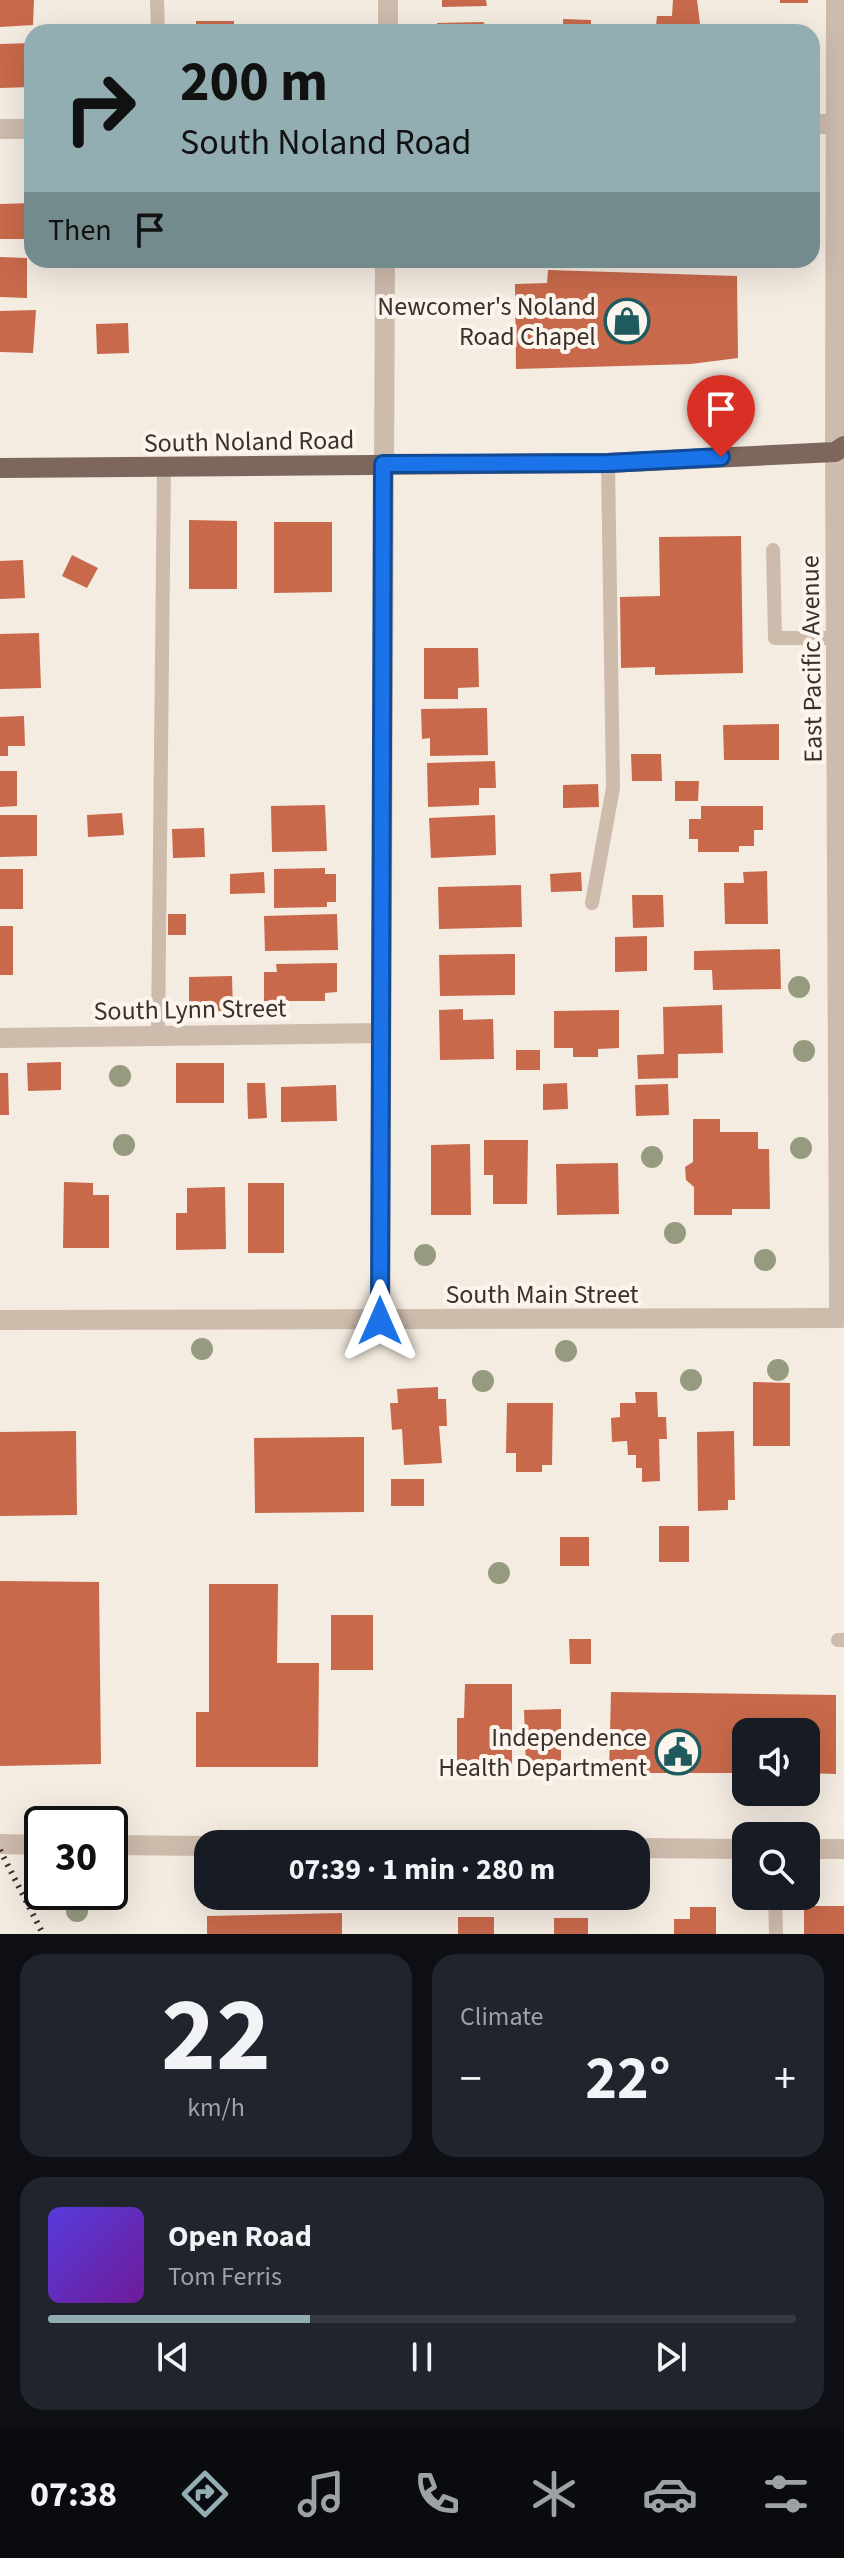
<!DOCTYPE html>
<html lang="en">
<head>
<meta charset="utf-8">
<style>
	body { margin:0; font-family:"Source Sans 3",sans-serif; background:#20242c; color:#f1f3f6; height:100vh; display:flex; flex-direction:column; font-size:30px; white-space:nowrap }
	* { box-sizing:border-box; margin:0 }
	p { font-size:26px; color:#9ea1a6 }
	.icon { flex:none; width:44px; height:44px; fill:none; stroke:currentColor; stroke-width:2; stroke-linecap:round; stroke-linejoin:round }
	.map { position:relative; height:1934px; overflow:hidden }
	.sheet { display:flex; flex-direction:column; gap:20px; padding:20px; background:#0d0f14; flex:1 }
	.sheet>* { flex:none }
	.hud { position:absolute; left:24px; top:24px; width:796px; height:244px; border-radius:24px; box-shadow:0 8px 32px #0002; background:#92aeb2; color:#111; overflow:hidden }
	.tools { position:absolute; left:732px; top:1718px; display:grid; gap:16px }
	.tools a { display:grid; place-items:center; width:88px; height:88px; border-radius:16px; background:#171b24; box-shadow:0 8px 32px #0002; font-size:40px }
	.speed { position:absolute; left:24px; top:1806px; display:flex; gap:16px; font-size:40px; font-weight:700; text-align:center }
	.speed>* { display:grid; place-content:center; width:104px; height:104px; border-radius:50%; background:#171b24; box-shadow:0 8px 32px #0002; line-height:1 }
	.speed .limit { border:4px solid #111; border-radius:12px; background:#fff; color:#111 }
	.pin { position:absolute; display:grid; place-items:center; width:68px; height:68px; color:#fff; margin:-82px -34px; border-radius:50% 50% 50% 0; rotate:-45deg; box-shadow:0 0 8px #0007 }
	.pin .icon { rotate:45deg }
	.me { position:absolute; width:88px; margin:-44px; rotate:0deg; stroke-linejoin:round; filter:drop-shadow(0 0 6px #0008) }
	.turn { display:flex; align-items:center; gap:28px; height:168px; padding:0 24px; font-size:36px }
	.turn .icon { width:104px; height:104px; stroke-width:2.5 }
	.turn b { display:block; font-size:56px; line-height:68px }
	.then { display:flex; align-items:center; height:76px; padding:0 24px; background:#0003; gap:16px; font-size:30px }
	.big { font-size:60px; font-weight:700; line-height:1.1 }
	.sheet .tile { flex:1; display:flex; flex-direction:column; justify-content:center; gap:12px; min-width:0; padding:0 28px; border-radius:24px; background:#20242c }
	.sheet .dial { align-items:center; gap:0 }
	.dial b { font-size:104px; line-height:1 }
	.song { display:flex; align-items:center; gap:24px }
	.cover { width:96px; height:96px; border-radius:12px; background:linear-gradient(135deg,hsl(250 70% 55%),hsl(280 70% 35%)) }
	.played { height:8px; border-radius:4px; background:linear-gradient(90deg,#92aeb2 35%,#363941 35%) }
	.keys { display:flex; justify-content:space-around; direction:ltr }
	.heat { display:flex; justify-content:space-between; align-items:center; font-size:44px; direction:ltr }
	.sheet .tiles { flex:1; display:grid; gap:20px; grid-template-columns:1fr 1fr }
	.tile:last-child { grid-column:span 2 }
	.trip { position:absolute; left:194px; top:1830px; width:456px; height:80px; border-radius:24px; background:#171b24; box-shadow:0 8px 32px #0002; font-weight:700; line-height:80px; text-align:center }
	.dock { display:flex; height:128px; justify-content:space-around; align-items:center; background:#090b0e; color:#9ea1a6 }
	.dock .icon { width:56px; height:56px }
	.dock .active { color:#92aeb2 }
	.dock b { font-size:36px; color:#f1f3f6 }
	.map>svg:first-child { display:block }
</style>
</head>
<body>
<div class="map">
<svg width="844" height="1934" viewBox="0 0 844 1934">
	<rect width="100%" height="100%" fill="#f4ebe1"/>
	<path fill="#c8694b" d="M0,0H34L33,25L0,27Z
		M442,0H486L487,6L442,7Z
		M673,0H697L701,32H648L656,26L657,16H672Z
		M780,0H808V3H780Z
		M563,19L591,20V32H563Z
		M196,21H234V32H196Z
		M483,22L492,32H437V23Z
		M32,43V87L0,88V44Z
		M32,203V239H0V204Z
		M0,257L27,258V298L0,297Z
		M548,270L737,276L738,358L691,364L516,369L515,284L547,283Z
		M36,310L33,353L0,352V311Z
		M128,323L129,353L97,354L96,324Z
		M189,520L237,521V589H189Z
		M274,522H332V592L274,593Z
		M741,536L743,673L655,675V667L621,668L620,597L660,596L659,537Z
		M72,555L98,568L87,588L62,576Z
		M23,560L25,598L0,599V561Z
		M39,633L41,688L0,689V634Z
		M424,648H478L479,687L458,688V699H424Z
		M487,708L488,755L430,756V738L422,739L421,709Z
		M24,716L25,746H8V756H0V717Z
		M779,724V760H724L723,725Z
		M631,754H661L662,781H632Z
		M495,761L496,788H479V805L428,807L427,763Z
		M0,771H17V806L0,807Z
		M675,781H699L698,801H675Z
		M598,784L599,807L563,808V785Z
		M325,805L327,851L272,852L271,806Z
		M701,806H763V830H754V846H739V852H698V839H689V819H701Z
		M122,813L124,835L88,837L87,815Z
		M0,815H37V856L0,857Z
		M495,815L496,855L431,858L429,818Z
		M204,828L205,857L173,858L172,829Z
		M325,868V874H336V902H327V907L274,908V869Z
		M0,869H23V909H0Z
		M767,871L768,924H725L724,883H744L743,872Z
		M264,872L265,893L230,894V874Z
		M581,872L582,891L551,892L550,874Z
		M521,885L522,927L439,929L438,887Z
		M632,895H663L664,927L633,928Z
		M168,914H186V935H168Z
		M337,914L338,950L265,951L264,916Z
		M0,926H13V975H0Z
		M647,936V971L615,972V937Z
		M780,949L781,989L713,990L712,970H694V951Z
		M515,954V995L440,996L439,955Z
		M337,963V992L325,993V1001H264V972H277L276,964Z
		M232,976L233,1011H189V977Z
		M722,1005L723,1053L678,1054V1078L638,1079L637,1055L664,1054L663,1007Z
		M463,1009V1020L493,1019L494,1059L440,1060L439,1010Z
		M619,1010V1048L598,1049V1057H573V1048H554V1011Z
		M516,1050H540V1070H516Z
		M61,1062V1090L28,1091L27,1063Z
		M176,1063H224V1103H176Z
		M0,1073H8L9,1115H0Z
		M247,1083H265L267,1118L248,1119Z
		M567,1083L568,1109L543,1110V1084Z
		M668,1084L669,1115L636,1116L635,1085Z
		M336,1085L337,1121L281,1122V1087Z
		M693,1119H720V1132H758V1149H769L770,1209H732V1215H694V1187L686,1180L685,1167L693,1162Z
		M484,1140H528L527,1204H493V1175H484Z
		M470,1144L471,1215H431V1145Z
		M618,1163L619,1214L557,1215L556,1164Z
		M64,1182L93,1183V1195H109V1248H63Z
		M248,1183H284V1253H248Z
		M225,1187L226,1249L176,1250V1213H187V1188Z
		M753,1382L790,1383V1446H753Z
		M438,1387V1399H446L447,1426H439L442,1463L404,1465L402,1429L392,1430L390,1403H398L397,1389Z
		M635,1392H657L658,1417H666L667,1439H659L660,1481L642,1482V1468H636V1455H628L627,1441L612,1442L611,1418L620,1417V1403H636Z
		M507,1403H553L552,1465H542V1472H516V1453H506Z
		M76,1431L77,1515L0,1516V1432Z
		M734,1431L735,1500H728V1510L698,1511L697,1432Z
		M364,1437V1512L255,1513L254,1438Z
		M391,1479H424V1506H391Z
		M659,1526H689V1562H659Z
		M560,1537H589V1566H560Z
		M0,1581L99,1582L101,1764L0,1766Z
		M209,1584H278L277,1663H319L318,1767H196V1712H209Z
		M331,1615H373V1670H331Z
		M569,1639H591V1664H570Z
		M465,1684H512V1769H457V1718H464Z
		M611,1692L836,1695V1774L806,1773V1732H746V1773H609Z
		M561,1709V1767L526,1768L524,1710Z
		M804,1906H844V1934H804Z
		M690,1907H716V1934H674V1919H690Z
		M342,1913V1934H207V1916Z
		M458,1917H494V1934H458Z
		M554,1918H588V1934H554Z"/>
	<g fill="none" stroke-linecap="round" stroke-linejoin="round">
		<path stroke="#cdbbac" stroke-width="14" d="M157,0L158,32
			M773,550L775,638H837
			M592,903L613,788L608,463
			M158,1036L164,469
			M838,1640H844
			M775,1896L776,1934"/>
		<path stroke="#cdbbac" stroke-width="20" d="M388,32V0
			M812,124H835
			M0,129H32
			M835,452L836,0
			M0,1038L380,1033
			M0,1320L839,1318
			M380,1321L385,260
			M0,1844L42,1845
			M110,1845L208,1846
			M636,1848L746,1849
			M806,1849H844"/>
		<path stroke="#cdbbac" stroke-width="20" d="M835,452L839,1283V1318L844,1317"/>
		<path stroke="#7d675c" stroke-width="20" d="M0,468L608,463L835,452L844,446"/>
		<path stroke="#3b302b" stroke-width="6" stroke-dasharray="2 6" stroke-linecap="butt" d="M0,1850L43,1934"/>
	</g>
	<g fill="#969b7f">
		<circle cx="799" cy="987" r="11"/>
		<circle cx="804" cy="1051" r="11"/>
		<circle cx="120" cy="1076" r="11"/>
		<circle cx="124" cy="1145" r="11"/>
		<circle cx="801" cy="1148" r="11"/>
		<circle cx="652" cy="1157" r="11"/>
		<circle cx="675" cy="1233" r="11"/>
		<circle cx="425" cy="1255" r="11"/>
		<circle cx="765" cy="1260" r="11"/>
		<circle cx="202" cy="1349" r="11"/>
		<circle cx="566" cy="1351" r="11"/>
		<circle cx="778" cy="1370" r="11"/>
		<circle cx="691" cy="1380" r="11"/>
		<circle cx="483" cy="1381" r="11"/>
		<circle cx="499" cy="1573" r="11"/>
		<circle cx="77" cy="1911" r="11"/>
	</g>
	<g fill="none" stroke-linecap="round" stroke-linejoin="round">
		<g stroke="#114b97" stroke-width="20">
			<path id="route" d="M380,1321L383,464L608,463L721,457"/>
		</g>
		<use href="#route" stroke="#1a73e8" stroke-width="14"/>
	</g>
	<defs>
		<g id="shop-ring" transform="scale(2.3)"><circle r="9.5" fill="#fbf5ee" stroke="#1f5a5e" stroke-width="1.5"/><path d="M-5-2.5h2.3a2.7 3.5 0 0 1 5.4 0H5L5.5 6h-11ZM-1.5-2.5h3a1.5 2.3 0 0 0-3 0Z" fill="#1f5a5e"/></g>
		<g id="civic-ring" transform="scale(2.3)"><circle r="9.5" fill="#fbf5ee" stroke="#1f5a5e" stroke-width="1.5"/><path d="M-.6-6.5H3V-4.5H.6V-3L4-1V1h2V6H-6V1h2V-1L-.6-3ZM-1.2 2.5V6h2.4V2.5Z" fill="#1f5a5e"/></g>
	</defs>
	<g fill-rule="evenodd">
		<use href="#shop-ring" x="627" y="321"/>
		<use href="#civic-ring" x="678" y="1752"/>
	</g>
	<g text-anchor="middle" stroke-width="8" stroke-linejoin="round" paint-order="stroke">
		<g font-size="26" fill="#3b302b" stroke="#fbf5ee" text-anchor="end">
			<text x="596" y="315">Newcomer's Noland<tspan x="596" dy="30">Road Chapel</tspan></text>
			<text x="647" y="1746">Independence<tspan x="647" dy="30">Health Department</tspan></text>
		</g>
		<g font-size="26" fill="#3b302b" stroke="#fbf5ee">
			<text transform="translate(249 441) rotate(-1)" y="9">South Noland Road</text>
			<text transform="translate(811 659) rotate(-91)" y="9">East Pacific Avenue</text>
			<text transform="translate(190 1009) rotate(-1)" y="9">South Lynn Street</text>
			<text x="542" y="1303">South Main Street</text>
		</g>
	</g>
</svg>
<div class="tools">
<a><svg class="icon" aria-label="sound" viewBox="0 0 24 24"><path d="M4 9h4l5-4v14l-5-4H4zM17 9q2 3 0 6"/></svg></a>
<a><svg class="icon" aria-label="search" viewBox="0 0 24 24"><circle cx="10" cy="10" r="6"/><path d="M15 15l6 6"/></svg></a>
</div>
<div class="speed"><div class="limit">30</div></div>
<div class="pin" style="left:721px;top:457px;background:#d93025"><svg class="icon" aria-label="arrive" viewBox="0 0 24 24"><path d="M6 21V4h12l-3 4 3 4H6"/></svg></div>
<svg class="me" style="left:380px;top:1321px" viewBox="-20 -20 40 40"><path d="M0-17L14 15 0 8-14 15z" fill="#1a73e8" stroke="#fff" stroke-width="4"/></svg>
<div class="trip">07:39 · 1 min · 280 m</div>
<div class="hud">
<div class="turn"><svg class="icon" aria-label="right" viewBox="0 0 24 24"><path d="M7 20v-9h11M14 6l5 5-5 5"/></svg><div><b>200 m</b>South Noland Road</div></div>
<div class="then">Then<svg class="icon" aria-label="arrive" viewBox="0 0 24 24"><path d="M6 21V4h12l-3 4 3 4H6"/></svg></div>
</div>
</div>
<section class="sheet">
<div class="tiles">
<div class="tile dial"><b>22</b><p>km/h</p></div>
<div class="tile"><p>Climate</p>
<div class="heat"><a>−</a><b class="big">22°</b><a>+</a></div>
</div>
<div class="tile">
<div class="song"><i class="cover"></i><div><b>Open Road</b><p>Tom Ferris</p></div></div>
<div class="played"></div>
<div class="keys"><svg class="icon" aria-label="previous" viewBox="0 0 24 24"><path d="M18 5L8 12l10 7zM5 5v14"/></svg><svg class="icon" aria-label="pause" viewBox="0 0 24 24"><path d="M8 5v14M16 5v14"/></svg><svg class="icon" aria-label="next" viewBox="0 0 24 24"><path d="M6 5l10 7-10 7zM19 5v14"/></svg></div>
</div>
</div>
</section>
<nav class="dock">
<b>07:38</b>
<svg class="icon active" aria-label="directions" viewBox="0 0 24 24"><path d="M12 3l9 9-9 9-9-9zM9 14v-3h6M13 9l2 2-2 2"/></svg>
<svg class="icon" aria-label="music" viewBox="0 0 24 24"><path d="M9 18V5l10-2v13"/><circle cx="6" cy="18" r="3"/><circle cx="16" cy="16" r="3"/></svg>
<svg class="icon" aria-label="phone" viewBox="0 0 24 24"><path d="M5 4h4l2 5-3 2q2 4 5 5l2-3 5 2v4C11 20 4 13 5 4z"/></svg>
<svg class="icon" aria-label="climate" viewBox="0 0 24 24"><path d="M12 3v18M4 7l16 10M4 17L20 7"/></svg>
<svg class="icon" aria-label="car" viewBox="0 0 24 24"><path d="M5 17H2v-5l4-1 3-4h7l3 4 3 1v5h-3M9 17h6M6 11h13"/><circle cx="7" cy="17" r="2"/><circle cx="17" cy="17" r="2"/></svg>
<svg class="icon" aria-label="filters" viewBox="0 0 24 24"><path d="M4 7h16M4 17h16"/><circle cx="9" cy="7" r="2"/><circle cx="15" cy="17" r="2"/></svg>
</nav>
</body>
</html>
